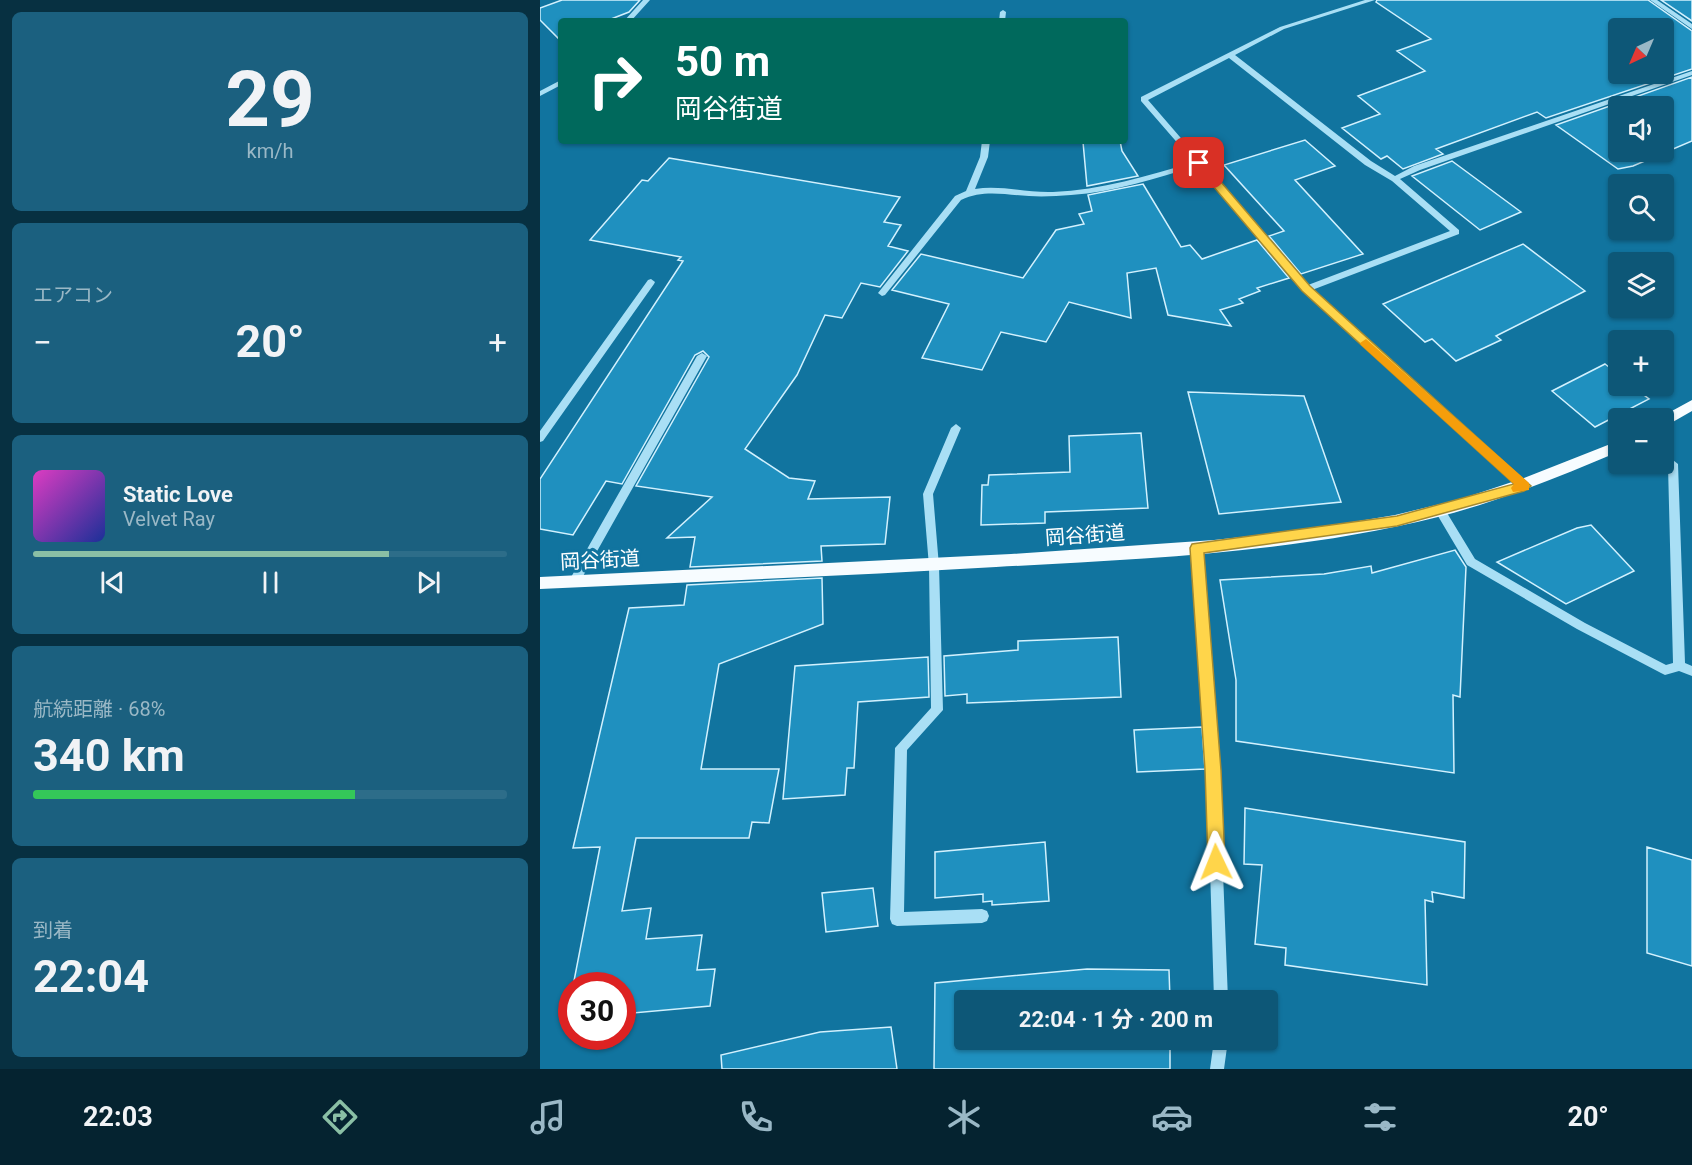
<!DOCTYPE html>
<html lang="ja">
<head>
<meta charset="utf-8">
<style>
	body { margin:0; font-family:Roboto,"Noto Sans JP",sans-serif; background:#1b607f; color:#f1f3f6; height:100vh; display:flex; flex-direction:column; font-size:22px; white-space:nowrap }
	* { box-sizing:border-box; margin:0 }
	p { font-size:20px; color:#9ab8c6 }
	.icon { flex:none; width:33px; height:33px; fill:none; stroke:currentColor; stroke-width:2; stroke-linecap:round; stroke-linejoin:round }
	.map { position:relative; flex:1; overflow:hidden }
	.details { display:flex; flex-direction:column; gap:12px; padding:12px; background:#073041; width:540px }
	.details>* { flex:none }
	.hud { position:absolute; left:18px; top:18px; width:570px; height:126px; border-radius:6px; box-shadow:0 2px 4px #0004; background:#00695c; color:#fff; overflow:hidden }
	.needle { width:39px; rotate:224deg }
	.tools { position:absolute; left:1068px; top:18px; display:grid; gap:12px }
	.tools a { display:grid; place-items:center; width:66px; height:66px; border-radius:6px; background:#0d5777; box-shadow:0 2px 4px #0004; font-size:30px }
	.speed { position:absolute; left:18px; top:972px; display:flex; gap:12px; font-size:30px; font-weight:700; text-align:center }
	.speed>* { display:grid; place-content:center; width:78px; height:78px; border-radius:50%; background:#0d5777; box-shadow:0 2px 4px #0004; line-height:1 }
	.speed .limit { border:9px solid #d22; background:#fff; color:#111 }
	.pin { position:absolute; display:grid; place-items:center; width:51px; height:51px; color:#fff; margin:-26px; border-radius:12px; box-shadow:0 3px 9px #0006 }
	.me { position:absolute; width:66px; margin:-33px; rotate:358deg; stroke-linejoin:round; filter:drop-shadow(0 0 4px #0008) }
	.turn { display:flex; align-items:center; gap:21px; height:126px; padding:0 18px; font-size:27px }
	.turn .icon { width:78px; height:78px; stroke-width:2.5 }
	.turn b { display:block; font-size:42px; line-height:51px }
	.big { font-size:45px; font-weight:700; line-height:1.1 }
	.details .widget { flex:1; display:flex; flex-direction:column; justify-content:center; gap:9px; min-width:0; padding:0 21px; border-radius:9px; background:#1b607f }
	.details .dial { align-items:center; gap:0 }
	.dial b { font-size:78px; line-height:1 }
	.song { display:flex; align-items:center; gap:18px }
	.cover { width:72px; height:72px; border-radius:9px; background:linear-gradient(135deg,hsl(310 70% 55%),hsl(230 70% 35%)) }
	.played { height:6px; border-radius:3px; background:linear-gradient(90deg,#8abfa5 75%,#2d6d89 75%) }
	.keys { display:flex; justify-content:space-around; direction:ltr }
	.heat { display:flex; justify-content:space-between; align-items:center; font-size:33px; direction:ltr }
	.charge { height:9px; border-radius:4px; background:linear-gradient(90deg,#34c759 68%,#2d6d89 0) }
	.trip { position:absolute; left:414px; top:990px; width:324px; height:60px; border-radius:6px; background:#0d5777; box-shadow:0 2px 4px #0004; font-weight:700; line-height:60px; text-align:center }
	.tab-bar { display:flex; height:96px; justify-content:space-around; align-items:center; background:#052330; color:#9ab8c6 }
	.tab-bar .icon { width:42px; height:42px }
	.tab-bar .on { color:#8abfa5 }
	.tab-bar b { font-size:27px; color:#f1f3f6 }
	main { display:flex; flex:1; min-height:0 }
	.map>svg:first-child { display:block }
</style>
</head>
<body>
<main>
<section class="details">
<div class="widget dial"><b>29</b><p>km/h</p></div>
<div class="widget"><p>エアコン</p>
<div class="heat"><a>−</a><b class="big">20°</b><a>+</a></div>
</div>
<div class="widget">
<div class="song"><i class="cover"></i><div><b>Static Love</b><p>Velvet Ray</p></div></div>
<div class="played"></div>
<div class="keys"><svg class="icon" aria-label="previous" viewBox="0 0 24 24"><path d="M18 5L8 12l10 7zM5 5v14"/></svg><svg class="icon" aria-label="pause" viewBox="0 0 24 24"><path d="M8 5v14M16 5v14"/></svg><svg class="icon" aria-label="next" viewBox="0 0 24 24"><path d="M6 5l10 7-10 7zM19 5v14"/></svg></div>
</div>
<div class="widget"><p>航続距離 · 68%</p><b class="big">340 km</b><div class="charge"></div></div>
<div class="widget"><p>到着</p><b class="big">22:04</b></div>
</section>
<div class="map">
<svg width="1152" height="1069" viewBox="0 0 1152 1069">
	<rect width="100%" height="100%" fill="#11749f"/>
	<path fill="#1f90bf" stroke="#d2f1fe" stroke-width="1.5" fill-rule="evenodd" d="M22,0H100L89,12L66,21H21L19,39L0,20V8Z
		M837,0H1108L1152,31V69L1006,118L997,112L896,149L903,154L863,169L847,156L841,159L802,128L840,114L818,96L885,71L857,51L891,39L836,2ZM1078,28H1124V74H1078Z
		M1121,0H1152V21Z
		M1152,77V141L1093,166L1078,169L1016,125ZM1078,106H1124V152H1078Z
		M765,140L795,166L755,180L823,254L761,274L729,236L744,231L684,165Z
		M580,141L582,151L598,176L547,186L543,142Z
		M129,158L360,197L344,222L361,225L348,246L368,251L340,287L321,283L302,318L285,315L257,375L205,449L249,478L275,481L268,499L350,497L345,544L281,546L282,561L150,567L155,537L127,538L172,497L96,486L169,357L163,351L155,355L82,484L66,481L33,535L0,529V479L143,261L138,260L141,257L50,240L102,180L108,181Z
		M912,161L981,212L940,230L872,176Z
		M603,184L641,247L650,245L662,259L717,240L749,278L717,288L720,291L699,299L703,303L680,310L691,326L628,315L616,268L587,273L591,318L529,302L506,342L461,332L442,370L382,358L409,304L352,290L381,254L483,278L516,230L544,224L539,214L552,211L548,195Z
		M983,244L1045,291L956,336L961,340L916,361L892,339L885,342L843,304Z
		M1065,364L1078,374V386H1092L1109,399L1055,427L1012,391Z
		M648,392L764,396L801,502L679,514Z
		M601,433L608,508L505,512V523L441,525L442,485H448L449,475L530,472L529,436Z
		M1051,525L1094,571L1026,604L957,562L1037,528Z
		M915,550L926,567L920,697L913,695L914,773L696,741V680L680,580L784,574L831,566L832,573Z
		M282,578L283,624L179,664L161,769H239L229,823L212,822L209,838H96L82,911L111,908L106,939L162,935L157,970L175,969L170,1006L82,1014V986H33L60,847L33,848L89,608L144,605L147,585Z
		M578,637L581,697L427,703V694L405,696L404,656L478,650V641Z
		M388,657L389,697L318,702L314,768H307L305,795L243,799L255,666Z
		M662,727L665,769L597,772L594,730Z
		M705,808L925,842L924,898L892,892L893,902L885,900L887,985L745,965L746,948L715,944L722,865L704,864Z
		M505,842L509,901L452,905V901L443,902V894L395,898V852Z
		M1107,847L1152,860V966L1107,953Z
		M333,888L338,926L286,932L282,893Z
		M547,969L629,970L630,1000H424V1040H630V1069H394L395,983Z
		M351,1027L357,1069H182L181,1055L280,1032Z"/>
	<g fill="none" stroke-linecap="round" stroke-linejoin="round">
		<path fill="#a9dff5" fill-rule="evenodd" d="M103,0H110L91,21H84Z
			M825,0H835L744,29L695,55L831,161L855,176L874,166L1152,71V75L880,170L860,179L919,230V234L772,290L988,483L989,486L988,489H980L763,291L657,166C616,178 574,192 531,195C517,196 503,197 489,196C465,195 444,189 421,200L345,295L342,296L338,293L415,196L426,191L440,157L442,141H450L448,157L435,189C461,185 487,193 513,192C561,190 608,176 654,162L601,101V97L740,27ZM689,58L825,165L852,181L910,231L768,285L608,100Z
			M1110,0H1117L1152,24V29Z
			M463,10L466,12L465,21H459L460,12Z
			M21,80V85L0,96V91Z
			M111,279L115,282L114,284L3,441L0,442V431L108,280Z
			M162,353L167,356L38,585H30L29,582L30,579L157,356Z
			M416,424L421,428L393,494L399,566L403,710L367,750L364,912L442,909L447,911L449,916L447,921L442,923L357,926L352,924L350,919L355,748L391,708L389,566L383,494L411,428Z
			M1124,453L1138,464L1145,663L1152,666V676L1139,671L1125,675L1121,673L1037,629L927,565L895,511L900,507L904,508L935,559L1045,623L1126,665L1133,663L1128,466L1124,462Z
			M656,544L660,545L661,548L679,770L688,1000H674L667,770L651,548L652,545Z
			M674,1040H688L684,1069H670Z"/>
		<path fill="#f7fcff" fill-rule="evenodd" d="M1152,400V411L1124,427V418H1119Z
			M1078,441V452C1019,477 960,501 898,517C754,553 603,559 456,567C304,576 152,582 0,589V577L471,554L674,540L765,530L855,515L921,499L984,478Z"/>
	</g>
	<path fill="#ffd54a" stroke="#a68a30" stroke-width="1.5" d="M656,161H663L770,286L991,486L984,491L857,526L664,553L681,770L685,862L682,868L676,870L670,868L668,862L665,770L650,548L652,544L857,516L974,484L762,291L656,166Z"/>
	<path fill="#f59e0b" d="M826,339L989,483V490L973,492L971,488L974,484L821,345L820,343Z"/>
	<g text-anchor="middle" stroke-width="6" stroke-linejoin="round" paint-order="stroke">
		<g font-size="20" fill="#fff" stroke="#11749f">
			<text transform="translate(545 535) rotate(-4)" y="7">岡谷街道</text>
			<text transform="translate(60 560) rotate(-3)" y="7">岡谷街道</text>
		</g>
	</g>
</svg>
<div class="tools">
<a><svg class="needle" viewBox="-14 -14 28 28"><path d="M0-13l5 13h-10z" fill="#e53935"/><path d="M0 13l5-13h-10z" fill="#9ab8c6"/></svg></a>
<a><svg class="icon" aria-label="sound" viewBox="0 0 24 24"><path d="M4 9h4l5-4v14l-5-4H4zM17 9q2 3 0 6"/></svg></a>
<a><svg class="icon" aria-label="search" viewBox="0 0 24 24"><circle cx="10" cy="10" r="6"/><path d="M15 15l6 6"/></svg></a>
<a><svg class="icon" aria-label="layers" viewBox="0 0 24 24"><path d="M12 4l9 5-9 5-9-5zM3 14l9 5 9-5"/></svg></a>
<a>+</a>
<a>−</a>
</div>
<div class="speed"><div class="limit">30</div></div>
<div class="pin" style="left:659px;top:163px;background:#d93025"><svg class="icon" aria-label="arrive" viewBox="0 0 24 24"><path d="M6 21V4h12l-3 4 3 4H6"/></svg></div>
<svg class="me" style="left:676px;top:862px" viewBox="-20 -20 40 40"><path d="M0-17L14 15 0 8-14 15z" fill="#ffd54a" stroke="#fff" stroke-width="4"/></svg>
<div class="trip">22:04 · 1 分 · 200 m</div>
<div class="hud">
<div class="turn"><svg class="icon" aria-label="right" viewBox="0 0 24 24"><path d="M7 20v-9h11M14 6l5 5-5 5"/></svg><div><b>50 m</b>岡谷街道</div></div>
</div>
</div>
</main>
<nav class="tab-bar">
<b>22:03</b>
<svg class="icon on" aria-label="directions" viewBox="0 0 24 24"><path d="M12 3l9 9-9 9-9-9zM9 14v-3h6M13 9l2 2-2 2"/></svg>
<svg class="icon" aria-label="music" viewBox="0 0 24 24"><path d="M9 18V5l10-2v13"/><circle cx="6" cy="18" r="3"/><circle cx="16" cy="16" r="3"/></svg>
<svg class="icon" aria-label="phone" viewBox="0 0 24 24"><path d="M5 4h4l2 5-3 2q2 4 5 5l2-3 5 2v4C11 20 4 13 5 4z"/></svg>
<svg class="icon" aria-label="climate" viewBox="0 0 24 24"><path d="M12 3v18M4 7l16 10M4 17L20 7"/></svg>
<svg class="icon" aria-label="car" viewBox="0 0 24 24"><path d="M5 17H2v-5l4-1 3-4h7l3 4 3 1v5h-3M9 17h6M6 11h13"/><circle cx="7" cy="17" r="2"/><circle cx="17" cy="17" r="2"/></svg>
<svg class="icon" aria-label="filters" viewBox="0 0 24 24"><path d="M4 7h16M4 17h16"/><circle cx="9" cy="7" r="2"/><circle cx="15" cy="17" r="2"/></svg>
<b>20°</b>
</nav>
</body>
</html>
